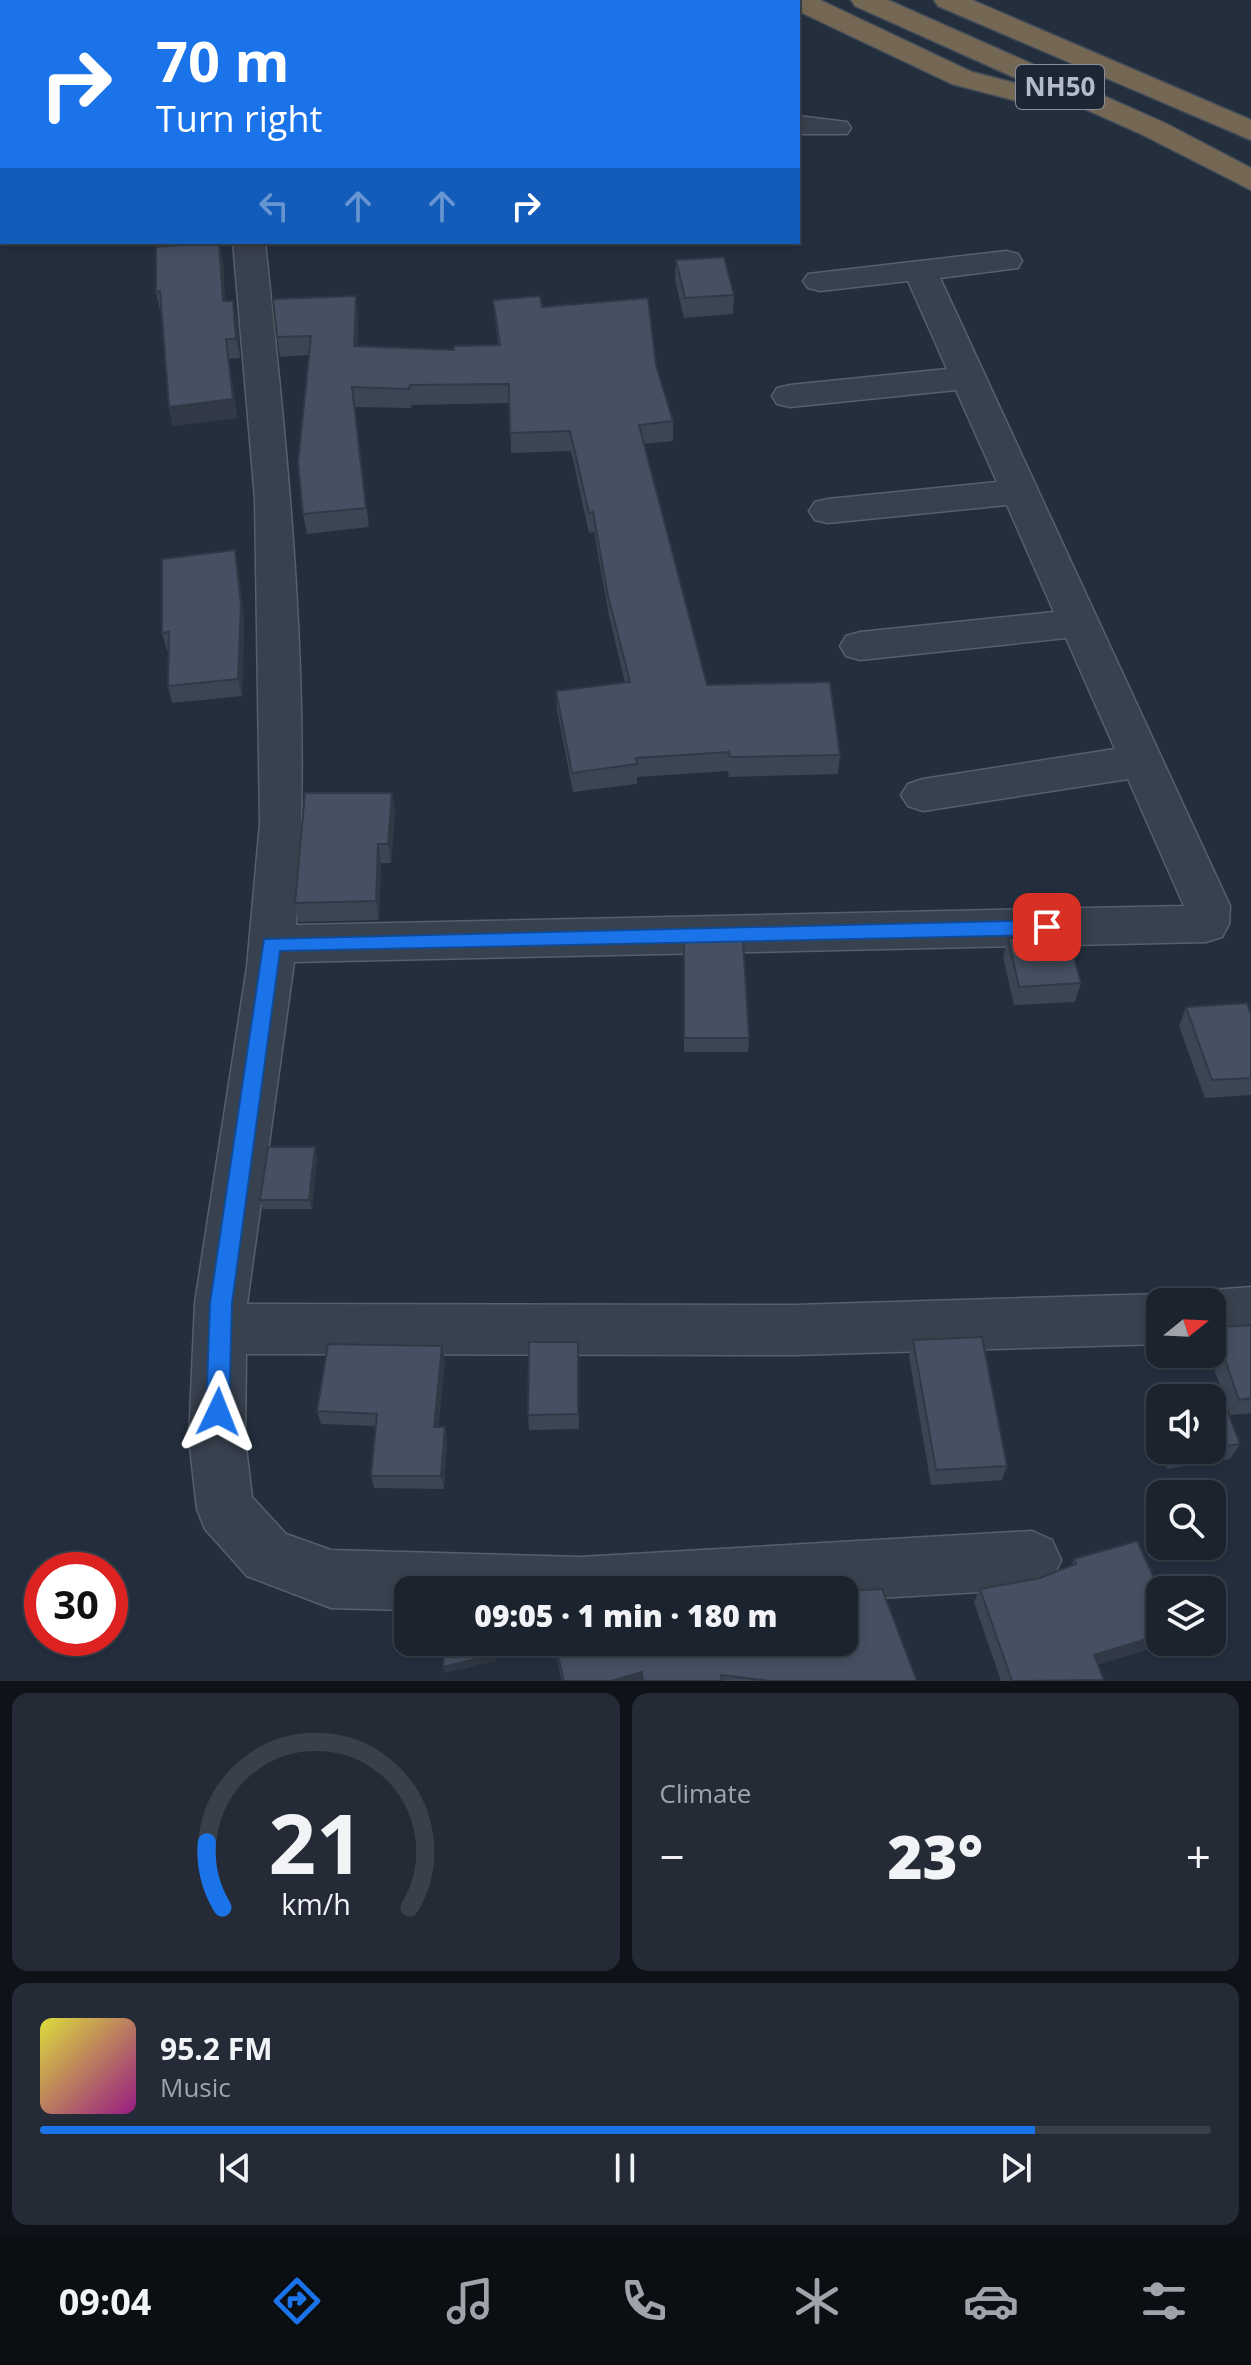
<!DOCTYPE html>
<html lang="en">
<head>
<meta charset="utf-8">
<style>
	body { margin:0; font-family:"Open Sans",sans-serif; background:#242b36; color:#f1f3f6; height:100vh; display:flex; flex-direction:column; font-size:30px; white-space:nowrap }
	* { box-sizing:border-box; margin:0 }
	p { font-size:26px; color:#a0a4aa }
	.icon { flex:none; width:44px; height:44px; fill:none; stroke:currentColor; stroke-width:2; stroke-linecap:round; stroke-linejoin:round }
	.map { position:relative; height:1681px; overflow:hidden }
	.panel { display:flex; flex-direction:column; gap:12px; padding:12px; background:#0f1319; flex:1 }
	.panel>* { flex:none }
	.top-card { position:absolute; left:0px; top:0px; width:800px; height:244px; box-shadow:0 4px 12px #0003,0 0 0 2px #39404a; background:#1a73e8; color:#fff; overflow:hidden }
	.needle { width:52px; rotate:72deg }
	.tools { position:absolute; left:1146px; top:1288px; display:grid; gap:16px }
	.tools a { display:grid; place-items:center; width:80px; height:80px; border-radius:16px; background:#1b232e; box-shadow:0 4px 12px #0003,0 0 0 2px #39404a; font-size:40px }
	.speed { position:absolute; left:24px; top:1552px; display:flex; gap:16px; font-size:40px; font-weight:700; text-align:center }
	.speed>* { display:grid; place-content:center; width:104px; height:104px; border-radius:50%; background:#1b232e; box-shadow:0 4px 12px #0003,0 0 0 2px #39404a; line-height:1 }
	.speed .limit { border:12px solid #d22; background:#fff; color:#111 }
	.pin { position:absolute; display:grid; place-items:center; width:68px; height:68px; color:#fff; margin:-34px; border-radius:16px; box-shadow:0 4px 12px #0006 }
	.me { position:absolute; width:88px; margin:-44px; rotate:2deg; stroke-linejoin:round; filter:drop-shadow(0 0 6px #0008) }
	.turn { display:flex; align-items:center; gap:28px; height:168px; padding:0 24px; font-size:36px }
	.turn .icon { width:104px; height:104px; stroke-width:2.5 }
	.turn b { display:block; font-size:56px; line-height:68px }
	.lanes { display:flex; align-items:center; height:76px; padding:0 24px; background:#0003; justify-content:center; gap:40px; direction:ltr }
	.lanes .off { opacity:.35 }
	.big { font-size:60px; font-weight:800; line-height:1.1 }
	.panel .widget { flex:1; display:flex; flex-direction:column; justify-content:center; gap:12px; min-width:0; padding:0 28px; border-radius:16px; background:#242b36 }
	.panel .dial { align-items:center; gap:0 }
	.dial svg { height:208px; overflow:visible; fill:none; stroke:#39404a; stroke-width:7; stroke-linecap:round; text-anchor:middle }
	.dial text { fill:#f1f3f6; stroke:none }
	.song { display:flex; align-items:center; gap:24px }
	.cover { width:96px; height:96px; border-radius:12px; background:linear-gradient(135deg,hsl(60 70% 55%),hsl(310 70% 35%)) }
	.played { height:8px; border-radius:4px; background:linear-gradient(90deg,#1a73e8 85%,#39404a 85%) }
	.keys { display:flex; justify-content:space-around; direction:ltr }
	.heat { display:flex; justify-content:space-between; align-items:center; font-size:44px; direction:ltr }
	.panel .tiles { flex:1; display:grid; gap:12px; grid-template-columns:1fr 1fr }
	.widget:last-child { grid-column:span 2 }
	.trip { position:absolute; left:394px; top:1576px; width:464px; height:80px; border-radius:16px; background:#1b232e; box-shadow:0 4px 12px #0003,0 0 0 2px #39404a; font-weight:800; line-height:80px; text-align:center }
	.dock { display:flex; height:128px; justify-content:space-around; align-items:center; background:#0b0e12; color:#a0a4aa }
	.dock .icon { width:56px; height:56px }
	.dock .on { color:#1a73e8 }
	.dock b { font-size:36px; color:#f1f3f6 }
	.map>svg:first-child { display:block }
</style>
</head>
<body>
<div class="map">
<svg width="1251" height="1681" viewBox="0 0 1251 1681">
	<rect width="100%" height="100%" fill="#242f3e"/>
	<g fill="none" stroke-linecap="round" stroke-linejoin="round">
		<g stroke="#565f6c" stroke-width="3">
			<path id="street" d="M798,116L847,122L851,128L847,134H798Z
				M233,242H265C289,469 313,697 296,925L1184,906L1128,779L923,811L908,806L901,795L908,784L923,779L1115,749L1066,638L860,660L846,656L840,646L846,636L860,632L1054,612L1007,505L828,523L815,520L809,511L815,502L828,499L997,482L956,390L790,407L777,404L772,396L777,388L790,385L947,369L908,281L820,291L808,288L803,281L808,274L1006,251L1018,254L1022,261L1018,268L940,278L1230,906L1229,924L1222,937L1206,942L294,962L247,1304L795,1305L1160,1294L1179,1302H1160V1344L795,1355L246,1354L245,1439L252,1497L286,1534L331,1550L580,1557L1032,1531L1052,1540L1061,1560L1052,1580L1032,1589L844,1600V1590H408V1610L331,1608L247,1576L205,1529L197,1509L189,1439L195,1303L247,967L260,823L255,499Z
				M1251,1287V1337L1212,1340V1302H1191L1193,1298L1212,1290Z"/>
		</g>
		<g stroke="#565f6c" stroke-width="3">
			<path id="secondary" d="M276,0H306L275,2Z
				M0,22H2V38H0Z"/>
		</g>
		<g stroke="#434c59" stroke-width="3">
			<path id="highway" d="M784,0H820L972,72L1035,88L1040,94L1035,100L1025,103L952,84L798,11V2Z
				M851,0H888L1165,123L1251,168V190L1143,135L855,6Z
				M934,0H972L1251,120V140L938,6Z"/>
		</g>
		<use href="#street" fill="#38414e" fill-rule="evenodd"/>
		<use href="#secondary" fill="#465061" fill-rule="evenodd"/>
		<use href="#highway" fill="#746855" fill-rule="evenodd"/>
	</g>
	<path fill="#3b4654" d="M676,260L734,295L733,314L684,318L675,280Z
		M223,261L225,301L237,320L240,358L229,359L237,418L173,426L169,407L162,311H160L156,292Z
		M493,300L542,307L656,365L673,421V441L644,444L707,685L840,755L838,774L729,777L728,771L637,777V784L573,792L557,710L556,691L625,683L609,615L594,532L589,533L571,451L511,453L510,403L412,405L411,408L355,407L369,527L307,534L303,514L309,355L280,357L277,337L358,315L357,347L454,350L498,345Z
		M235,550L238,568L244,622L242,696L172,703L168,686L169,650L167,651L162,633Z
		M392,793L395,812L391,863H381L379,920L299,922L295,903Z
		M1008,938L1081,983L1075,1002L1014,1005L1003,957Z
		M684,942L749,1038L748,1052H684Z
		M1186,1007L1251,1015V1095L1205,1098L1179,1026Z
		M317,1156L312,1209H263L260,1200Z
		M1212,1318L1221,1327L1251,1325V1413L1230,1415L1209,1354H1212Z
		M913,1340L1007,1466L1002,1480L931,1485L909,1356Z
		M578,1342L579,1429L529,1430L528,1415Z
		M445,1360L438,1427L447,1440L444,1489L374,1488L371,1476L376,1426L321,1424L317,1411Z
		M1216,1382L1240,1444L1230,1459L1167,1469L1161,1450H1212V1398H1160V1448L1146,1408L1154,1393Z
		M1074,1559L1169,1643L1098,1664L1103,1681H1001L974,1602L980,1589L1040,1578L1071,1567Z
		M555,1643L917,1681H562L556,1654Z"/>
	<path fill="#303945" d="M219,242L223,261L226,321L223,301Z
		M356,296L358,315L357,366L354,346Z
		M233,301L237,320L240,358L236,339Z
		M226,339L237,418L173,426L169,407Z
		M235,550L238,568L244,622L242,696L238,679Z
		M392,793L395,812L391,863L388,844Z
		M378,844L381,863L379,920L376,901Z
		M315,1147L317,1156L312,1209L309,1200Z
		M442,1346L445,1360L436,1440L434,1427Z
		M445,1427L447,1440L444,1489L441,1476Z
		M1160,1635V1642L1169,1643L1087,1668L1094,1655Z
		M497,1642H498L497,1661L444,1673L443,1667Z
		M642,1672V1681H611Z"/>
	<path fill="#455162" stroke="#303945" stroke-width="2" d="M219,242L223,301H233L236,339H226L233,399L169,407L160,291L156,292V247Z
		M724,257L734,295L685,298L676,260Z
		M356,296L354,346L454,350V346L500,345L493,300L540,296L542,307L648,298L656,365L673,421L639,425L707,685L830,682L840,755L730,757L729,752L636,758L637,764L572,773L556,691L630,682L608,596L593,512L589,513L570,431L510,433L509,384L410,385L409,389L352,387L366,508L303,514L298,463L311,336L277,337L273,299Z
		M235,550L241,605L238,679L168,686L169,632L162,633V559Z
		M305,793H392L388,844H378L376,901L295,903Z
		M1068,935L1081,983L1019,987L1008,938Z
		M743,940L749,1038H684V942Z
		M1247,1003L1251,1015V1078L1212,1080L1186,1007Z
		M268,1147H315L309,1200H260Z
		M1212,1318H1218L1221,1327L1251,1325V1398L1239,1400L1212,1322Z
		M982,1337L1007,1466L936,1470L913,1340Z
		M529,1342H578V1414L528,1415Z
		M328,1344L442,1346L434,1427H445L441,1476H371L377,1414L317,1411Z
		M1216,1382L1240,1444L1212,1448V1398H1160V1410L1154,1393Z
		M1174,1450H1200L1176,1454Z
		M1137,1541L1160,1591V1635L1094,1655L1104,1680L1012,1681L980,1589L1040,1578L1076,1564L1074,1559Z
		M844,1587L847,1591L882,1589L917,1681H769L721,1675L722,1681H643L642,1672L611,1681H564L555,1643L558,1642H844V1590H834Z
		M445,1642H497L496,1654L443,1667Z"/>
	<path fill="#1a73e8" stroke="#114b97" stroke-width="2" d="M1047,920L1057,927L1047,935L280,951L232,1303L229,1412L226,1419L218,1423L210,1419L206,1412L210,1303L264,939Z"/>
	<g text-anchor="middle" stroke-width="8" stroke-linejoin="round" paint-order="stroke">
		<rect fill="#1d2633" stroke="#878f9c" stroke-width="2" x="1016" y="65" width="88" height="44" rx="6"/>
		<g font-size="26" font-weight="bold" fill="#b4bcc9">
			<text x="1060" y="96">NH50</text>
		</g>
	</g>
</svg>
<div class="tools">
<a><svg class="needle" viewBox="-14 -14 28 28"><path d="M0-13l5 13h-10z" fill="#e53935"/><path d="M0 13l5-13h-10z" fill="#a0a4aa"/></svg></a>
<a><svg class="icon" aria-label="sound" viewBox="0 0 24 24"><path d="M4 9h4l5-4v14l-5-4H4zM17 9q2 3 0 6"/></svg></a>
<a><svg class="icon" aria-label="search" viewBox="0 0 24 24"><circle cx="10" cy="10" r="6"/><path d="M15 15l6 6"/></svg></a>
<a><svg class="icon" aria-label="layers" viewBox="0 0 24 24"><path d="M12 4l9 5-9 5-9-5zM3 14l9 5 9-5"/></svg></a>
</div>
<div class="speed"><div class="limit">30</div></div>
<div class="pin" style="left:1047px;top:927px;background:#d93025"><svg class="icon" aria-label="arrive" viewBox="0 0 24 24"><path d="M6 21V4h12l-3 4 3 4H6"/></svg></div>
<svg class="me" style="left:218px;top:1412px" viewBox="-20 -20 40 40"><path d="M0-17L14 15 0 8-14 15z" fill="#1a73e8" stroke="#fff" stroke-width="4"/></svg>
<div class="trip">09:05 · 1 min · 180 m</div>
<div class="top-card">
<div class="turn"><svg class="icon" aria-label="right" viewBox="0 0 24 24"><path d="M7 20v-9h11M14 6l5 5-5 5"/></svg><div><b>70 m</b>Turn right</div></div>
<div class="lanes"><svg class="icon off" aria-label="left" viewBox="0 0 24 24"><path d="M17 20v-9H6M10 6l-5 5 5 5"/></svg><svg class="icon off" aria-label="ahead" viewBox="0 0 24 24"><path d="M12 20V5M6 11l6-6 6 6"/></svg><svg class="icon off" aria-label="ahead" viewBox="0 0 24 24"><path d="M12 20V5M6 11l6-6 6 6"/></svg><svg class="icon" aria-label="right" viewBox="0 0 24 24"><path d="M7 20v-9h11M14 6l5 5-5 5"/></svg></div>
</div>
</div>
<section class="panel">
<div class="tiles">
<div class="widget dial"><svg viewBox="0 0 100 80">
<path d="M14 69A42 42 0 1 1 86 69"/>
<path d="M14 69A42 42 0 0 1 8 44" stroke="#1a73e8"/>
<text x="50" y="56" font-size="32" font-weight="700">21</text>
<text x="50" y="72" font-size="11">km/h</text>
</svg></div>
<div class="widget"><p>Climate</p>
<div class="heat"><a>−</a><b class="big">23°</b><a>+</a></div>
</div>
<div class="widget">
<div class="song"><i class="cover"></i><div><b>95.2 FM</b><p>Music</p></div></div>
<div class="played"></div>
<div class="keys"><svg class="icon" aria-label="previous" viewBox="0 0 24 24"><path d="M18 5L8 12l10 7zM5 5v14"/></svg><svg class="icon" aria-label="pause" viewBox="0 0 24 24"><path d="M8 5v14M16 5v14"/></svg><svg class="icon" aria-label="next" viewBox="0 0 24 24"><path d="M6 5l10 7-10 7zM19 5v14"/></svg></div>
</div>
</div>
</section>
<nav class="dock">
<b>09:04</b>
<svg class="icon on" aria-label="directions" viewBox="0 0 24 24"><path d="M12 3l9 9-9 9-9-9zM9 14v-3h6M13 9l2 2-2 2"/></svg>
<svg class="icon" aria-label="music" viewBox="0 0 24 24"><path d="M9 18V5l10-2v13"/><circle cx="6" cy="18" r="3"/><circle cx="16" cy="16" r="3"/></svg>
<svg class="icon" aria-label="phone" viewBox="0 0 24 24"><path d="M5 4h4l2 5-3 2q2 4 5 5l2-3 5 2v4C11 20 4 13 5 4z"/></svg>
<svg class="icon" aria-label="climate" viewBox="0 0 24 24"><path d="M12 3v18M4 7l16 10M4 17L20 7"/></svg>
<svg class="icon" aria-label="car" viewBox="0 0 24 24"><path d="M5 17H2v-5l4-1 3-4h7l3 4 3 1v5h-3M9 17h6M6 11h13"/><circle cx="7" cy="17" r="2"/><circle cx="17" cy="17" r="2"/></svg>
<svg class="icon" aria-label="filters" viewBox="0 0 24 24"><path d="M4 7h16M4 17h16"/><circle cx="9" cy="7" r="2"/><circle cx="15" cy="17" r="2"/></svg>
</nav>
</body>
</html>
